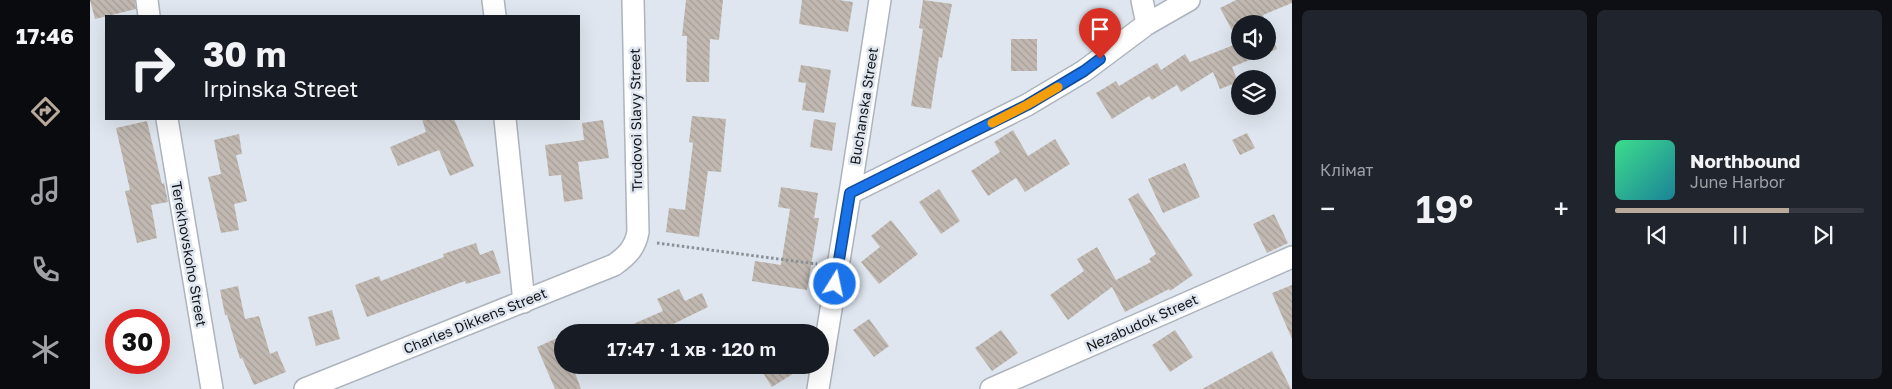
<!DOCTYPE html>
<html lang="uk">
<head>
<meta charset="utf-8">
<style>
	body { margin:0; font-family:"Golos Text",sans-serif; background:#20242c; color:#f1f3f6; height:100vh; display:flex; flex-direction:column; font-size:19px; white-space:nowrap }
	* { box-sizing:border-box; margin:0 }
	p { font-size:16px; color:#9ea1a6 }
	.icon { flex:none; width:28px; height:28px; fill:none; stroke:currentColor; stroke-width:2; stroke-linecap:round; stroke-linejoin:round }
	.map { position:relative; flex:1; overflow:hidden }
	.panel { display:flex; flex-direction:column; gap:10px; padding:10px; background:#0d0f14; width:600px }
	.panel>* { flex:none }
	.top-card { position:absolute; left:15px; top:15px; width:475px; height:105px; border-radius:0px; box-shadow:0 5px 20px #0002; background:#171b24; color:#f1f3f6; overflow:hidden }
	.controls { position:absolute; left:1141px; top:15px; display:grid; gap:10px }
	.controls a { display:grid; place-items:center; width:45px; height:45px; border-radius:50%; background:#171b24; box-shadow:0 5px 20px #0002; font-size:25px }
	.speed { position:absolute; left:15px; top:309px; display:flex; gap:10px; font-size:25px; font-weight:700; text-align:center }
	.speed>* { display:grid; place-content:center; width:65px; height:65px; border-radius:50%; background:#171b24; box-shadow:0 5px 20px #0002; line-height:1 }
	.speed .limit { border:8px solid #d22; background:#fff; color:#111 }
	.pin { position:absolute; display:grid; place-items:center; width:42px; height:42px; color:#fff; margin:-51px -21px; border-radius:50% 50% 50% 0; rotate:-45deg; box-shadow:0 0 5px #0007 }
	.pin .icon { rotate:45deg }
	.me { position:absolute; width:55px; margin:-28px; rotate:10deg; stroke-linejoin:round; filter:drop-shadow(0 0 4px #0008) }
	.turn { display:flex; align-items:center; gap:18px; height:105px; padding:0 15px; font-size:22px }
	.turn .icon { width:65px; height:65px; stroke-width:2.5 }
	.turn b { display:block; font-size:35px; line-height:42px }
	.big { font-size:38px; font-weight:600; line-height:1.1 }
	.panel .card { flex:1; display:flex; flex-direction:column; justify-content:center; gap:8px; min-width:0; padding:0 18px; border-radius:8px; background:#20242c }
	.song { display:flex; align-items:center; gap:15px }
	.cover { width:60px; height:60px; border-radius:8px; background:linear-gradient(135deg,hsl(150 70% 55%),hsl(190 70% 35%)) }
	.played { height:5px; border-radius:2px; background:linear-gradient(90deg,#b9a99b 70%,#363941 70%) }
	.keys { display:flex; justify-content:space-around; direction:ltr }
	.heat { display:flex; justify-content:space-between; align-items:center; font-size:28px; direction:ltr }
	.panel .tiles { flex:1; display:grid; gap:10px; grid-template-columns:repeat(2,1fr) }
	.trip { position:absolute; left:464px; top:324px; width:275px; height:50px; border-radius:25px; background:#171b24; box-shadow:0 5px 20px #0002; font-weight:600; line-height:50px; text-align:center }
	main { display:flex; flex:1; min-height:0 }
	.tab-bar { display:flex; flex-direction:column; width:90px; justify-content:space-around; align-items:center; background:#090b0e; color:#9ea1a6 }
	.tab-bar .icon { width:35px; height:35px }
	.tab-bar .active { color:#b9a99b }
	.tab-bar b { font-size:22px; color:#f1f3f6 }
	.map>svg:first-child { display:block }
</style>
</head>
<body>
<main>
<nav class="tab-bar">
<b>17:46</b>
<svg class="icon active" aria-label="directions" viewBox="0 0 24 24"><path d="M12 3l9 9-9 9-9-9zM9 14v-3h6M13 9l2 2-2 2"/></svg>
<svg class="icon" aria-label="music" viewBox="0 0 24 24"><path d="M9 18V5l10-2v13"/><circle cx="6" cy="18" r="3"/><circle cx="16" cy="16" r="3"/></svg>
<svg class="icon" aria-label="phone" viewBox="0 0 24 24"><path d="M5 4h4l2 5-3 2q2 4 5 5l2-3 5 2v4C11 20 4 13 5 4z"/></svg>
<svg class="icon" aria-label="climate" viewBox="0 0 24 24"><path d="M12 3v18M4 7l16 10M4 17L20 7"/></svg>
</nav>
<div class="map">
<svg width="1202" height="389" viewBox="0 0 1202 389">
	<defs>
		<pattern id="building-back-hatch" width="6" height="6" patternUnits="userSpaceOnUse" patternTransform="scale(1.25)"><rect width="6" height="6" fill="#c1b9b1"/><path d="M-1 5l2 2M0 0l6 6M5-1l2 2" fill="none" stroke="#a59e98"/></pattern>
	</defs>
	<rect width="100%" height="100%" fill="#dfe6ef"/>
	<path fill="url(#building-back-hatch)" d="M0,0H45L46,9L5,19Z
		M596,0H633L629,40L620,39L619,82H596L597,36H592Z
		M712,0H748L763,2L758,32L709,24Z
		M833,0L862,4L852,58L849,57L841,109L821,106L833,29L829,28Z
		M1146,0H1202V3L1173,15L1176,24H1150V51H1178V27L1187,49L1142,67L1148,82L1130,89L1123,72L1091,92L1087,85L1062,100L1059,96L1022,119L1006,93L1026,81L1029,86L1067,63L1071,70L1095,54L1100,62L1149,43L1130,8Z
		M921,39H947V71H921Z
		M711,65L741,70L734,113L712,110L716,83L708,82Z
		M602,116L636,119L631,172L618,171L609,237L576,232L579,208L595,210L603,143L599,142Z
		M332,119H364L384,166L360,176L349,150L308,166L300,147L336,132Z
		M724,119L746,123L742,151L720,147Z
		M513,120L519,158L488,162L493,199L474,202L471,175L459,176L455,145L494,140L492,123Z
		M57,121L72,184L74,183L78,202L61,205L67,238L47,243L35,191L40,190L26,128Z
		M923,130L938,156L965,139L980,164L935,192L926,178L898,196L881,171L910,152L904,142Z
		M1157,133L1165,148L1150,155L1142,140Z
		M149,134L152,154L146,155L157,201L144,204L149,230L131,233L118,177L131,174L124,140Z
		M1095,163L1110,197L1073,213L1058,179Z
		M691,187L728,193L724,218H729L717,290L662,281L665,261L691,265L700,209L688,207Z
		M849,189L870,221L851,234L829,202Z
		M1048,193L1103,275L1080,291L1079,289L1035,312L1022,287L978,320L960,295L994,271L987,259L1007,247L1026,280L1061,262L1059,259L1066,254L1038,199Z
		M1184,214L1198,243L1177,253L1163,224Z
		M801,220L828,254L789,284L771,262L790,247L781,236Z
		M386,243L390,255L403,250L411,273L376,284L375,281L277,317L265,285L289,276L291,281L354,257L353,254Z
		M1202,285V339L1182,293Z
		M148,286L155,319L169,316L180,354L187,351L196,372L164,385L152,358L150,359L137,315H135L130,290Z
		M589,289L595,301L612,293L618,307L567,332H525L573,311L567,299Z
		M242,310L250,339L226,346L218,317Z
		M779,319L799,346L784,357L763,330Z
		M911,330L928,353L902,371L885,348Z
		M1085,330L1103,357L1080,372L1062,345Z
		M472,336V365H482L491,389H465L447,347Z
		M1182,351L1201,389H1112Z
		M668,365H717L682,387Z"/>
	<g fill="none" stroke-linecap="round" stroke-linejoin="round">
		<g stroke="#adb4bd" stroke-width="24">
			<path id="minor" d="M57,0L59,16
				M403,0L405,16
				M1052,0L1057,24
				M77,119L122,389
				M415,119L434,302
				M760,193L937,105L994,71L1057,24L1099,0
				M215,389L524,265C537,256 545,248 548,232L543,0
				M728,389L760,193L790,0
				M901,389L1202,257"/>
		</g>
		<path stroke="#8b9096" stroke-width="3" stroke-dasharray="2.5 2.5" stroke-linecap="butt" d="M567,243L727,264"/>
		<use href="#minor" stroke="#fff" stroke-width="21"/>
	</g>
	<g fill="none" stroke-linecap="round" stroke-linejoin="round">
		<g stroke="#114b97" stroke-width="12">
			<path id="route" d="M745,284L760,193L937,105L994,71L1010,59"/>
		</g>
		<use href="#route" stroke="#1a73e8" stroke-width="9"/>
		<path stroke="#f59e0b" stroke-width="9" d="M902,123L937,105L968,87"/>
	</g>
	<g text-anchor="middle" stroke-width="5" stroke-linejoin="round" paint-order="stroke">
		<g font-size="14" fill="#141619" stroke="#dfe6ef">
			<text transform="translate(774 106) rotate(-81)" y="5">Buchanska Street</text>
			<text transform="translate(546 120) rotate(-91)" y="5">Trudovoi Slavy Street</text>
			<text transform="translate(99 254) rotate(80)" y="5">Terekhovskoho Street</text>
			<text transform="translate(385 321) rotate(-22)" y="5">Charles Dikkens Street</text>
			<text transform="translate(1052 323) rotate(-24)" y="5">Nezabudok Street</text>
		</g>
	</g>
</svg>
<div class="controls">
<a><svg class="icon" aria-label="sound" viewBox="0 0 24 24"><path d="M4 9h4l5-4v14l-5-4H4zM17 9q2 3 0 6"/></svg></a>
<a><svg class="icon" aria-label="layers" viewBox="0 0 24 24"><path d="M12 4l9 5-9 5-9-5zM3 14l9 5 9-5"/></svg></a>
</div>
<div class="speed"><div class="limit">30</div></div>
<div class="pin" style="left:1010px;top:59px;background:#d93025"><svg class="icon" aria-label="arrive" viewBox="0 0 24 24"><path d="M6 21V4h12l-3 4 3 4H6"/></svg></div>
<svg class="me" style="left:745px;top:284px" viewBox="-20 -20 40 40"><circle r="17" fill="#1a73e8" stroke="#fff" stroke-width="3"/><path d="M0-11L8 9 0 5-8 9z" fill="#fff"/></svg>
<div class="trip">17:47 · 1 хв · 120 m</div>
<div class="top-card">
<div class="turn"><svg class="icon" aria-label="right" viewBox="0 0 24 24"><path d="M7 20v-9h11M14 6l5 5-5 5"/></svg><div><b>30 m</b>Irpinska Street</div></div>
</div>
</div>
<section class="panel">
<div class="tiles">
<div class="card"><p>Клімат</p>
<div class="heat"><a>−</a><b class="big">19°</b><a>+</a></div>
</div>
<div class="card">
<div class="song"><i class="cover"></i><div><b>Northbound</b><p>June Harbor</p></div></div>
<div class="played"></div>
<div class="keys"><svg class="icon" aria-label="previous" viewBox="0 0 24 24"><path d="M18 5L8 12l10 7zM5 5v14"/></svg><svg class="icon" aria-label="pause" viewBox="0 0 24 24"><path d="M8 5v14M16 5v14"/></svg><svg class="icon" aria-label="next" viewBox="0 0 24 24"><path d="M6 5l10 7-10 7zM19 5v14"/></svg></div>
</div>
</div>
</section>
</main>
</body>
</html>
